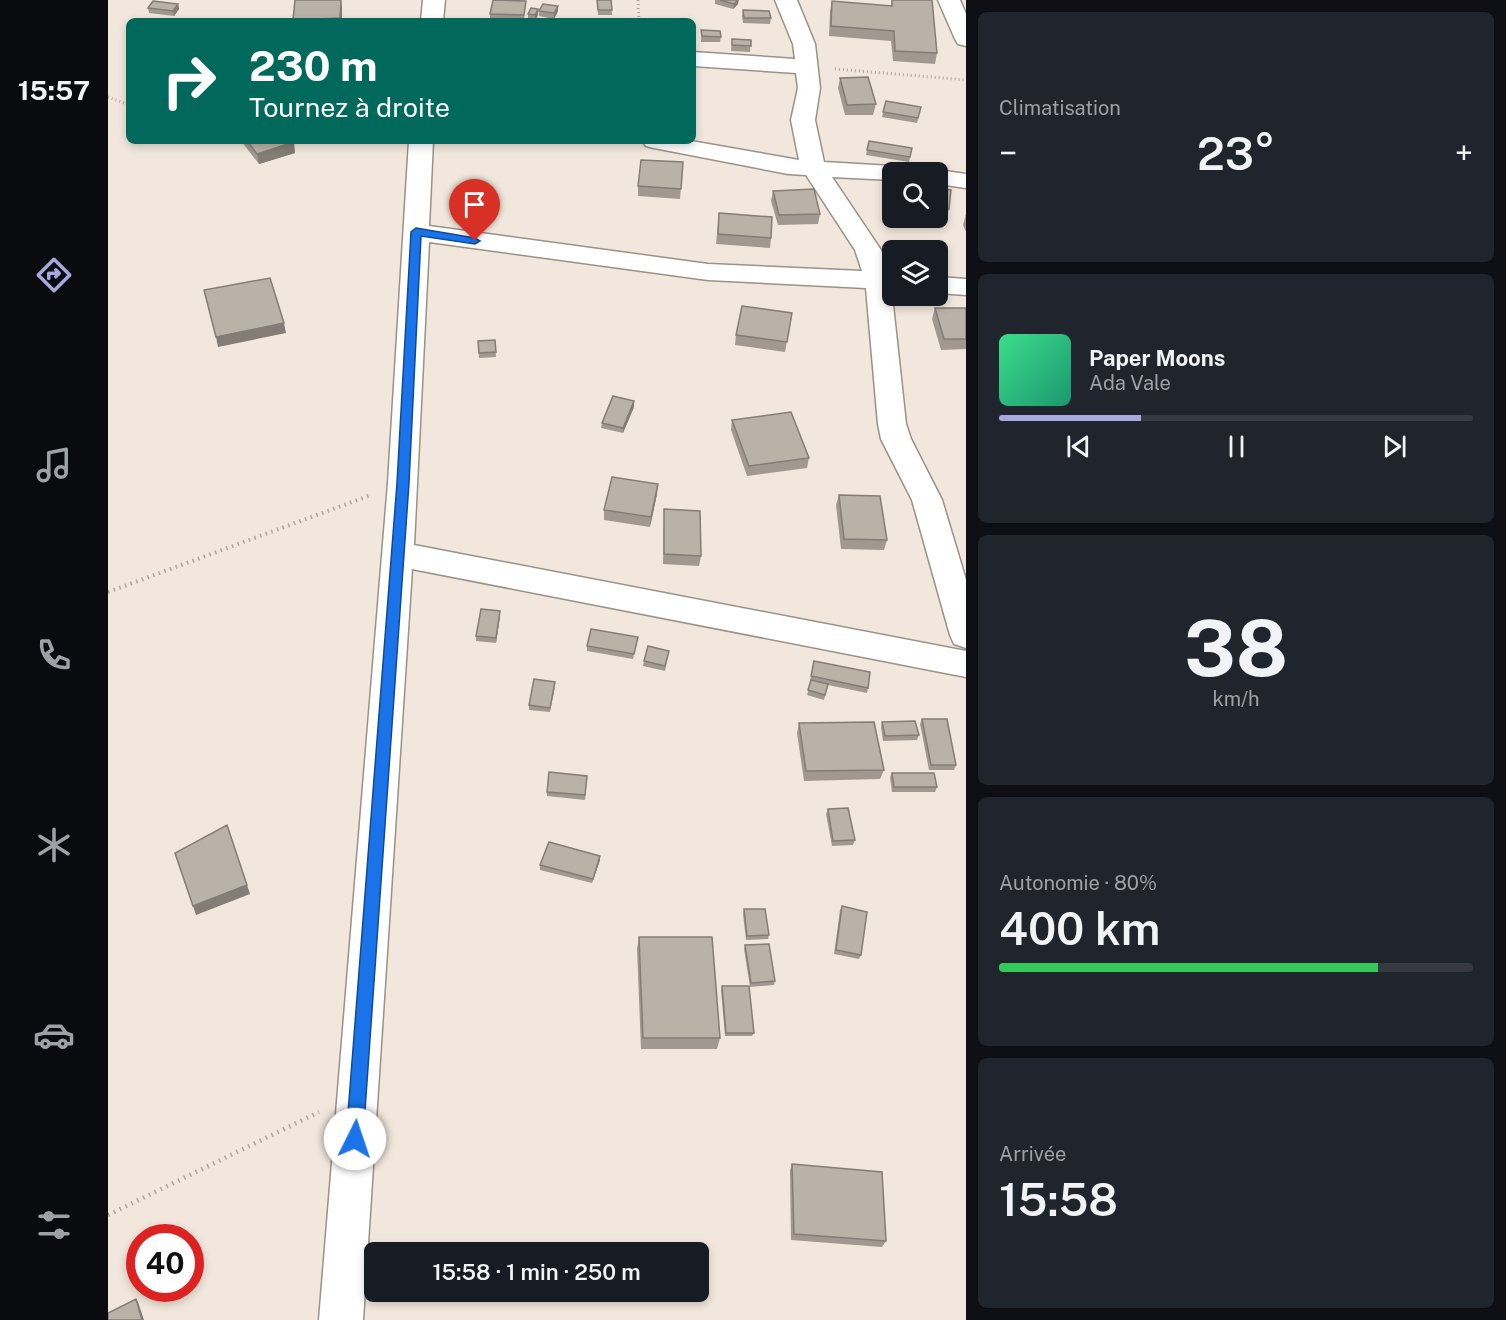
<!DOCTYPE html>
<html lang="fr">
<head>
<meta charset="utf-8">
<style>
	body { margin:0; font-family:"Public Sans",sans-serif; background:#20242c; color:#f1f3f6; height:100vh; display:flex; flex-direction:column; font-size:22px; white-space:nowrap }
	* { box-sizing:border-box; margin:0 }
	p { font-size:20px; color:#9ea1a6 }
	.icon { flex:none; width:33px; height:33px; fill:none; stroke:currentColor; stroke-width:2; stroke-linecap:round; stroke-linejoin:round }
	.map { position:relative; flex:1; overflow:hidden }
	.panel { display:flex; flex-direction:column; gap:12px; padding:12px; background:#0d0f14; width:540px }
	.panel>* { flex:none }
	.hud { position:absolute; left:18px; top:18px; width:570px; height:126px; border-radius:9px; box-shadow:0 3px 9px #0003; background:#00695c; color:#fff; overflow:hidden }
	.controls { position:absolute; left:774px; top:162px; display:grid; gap:12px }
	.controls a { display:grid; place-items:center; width:66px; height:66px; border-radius:9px; background:#171b24; box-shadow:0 3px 9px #0003; font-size:30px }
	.speed { position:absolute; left:18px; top:1224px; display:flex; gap:12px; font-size:30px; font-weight:700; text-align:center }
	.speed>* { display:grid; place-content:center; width:78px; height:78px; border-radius:50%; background:#171b24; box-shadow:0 3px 9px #0003; line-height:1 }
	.speed .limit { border:9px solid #d22; background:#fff; color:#111 }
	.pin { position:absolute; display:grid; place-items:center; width:51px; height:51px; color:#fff; margin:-62px -26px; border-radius:50% 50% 50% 0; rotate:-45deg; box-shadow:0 0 6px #0007 }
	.pin .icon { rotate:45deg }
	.me { position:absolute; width:66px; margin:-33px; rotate:4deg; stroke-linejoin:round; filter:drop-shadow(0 0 4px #0008) }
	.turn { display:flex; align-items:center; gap:21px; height:126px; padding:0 24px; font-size:27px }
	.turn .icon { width:78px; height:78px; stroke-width:2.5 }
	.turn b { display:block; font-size:42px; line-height:51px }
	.big { font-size:45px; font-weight:600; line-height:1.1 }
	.panel .tile { flex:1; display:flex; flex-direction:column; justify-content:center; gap:9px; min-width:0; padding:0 21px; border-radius:9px; background:#20242c }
	.panel .dial { align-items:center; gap:0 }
	.dial b { font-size:78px; line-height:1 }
	.song { display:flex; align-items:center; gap:18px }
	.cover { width:72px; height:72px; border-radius:9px; background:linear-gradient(135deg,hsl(150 70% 55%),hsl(160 70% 35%)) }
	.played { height:6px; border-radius:3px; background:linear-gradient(90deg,#a8a7de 30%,#363941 30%) }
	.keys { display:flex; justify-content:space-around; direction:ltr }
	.heat { display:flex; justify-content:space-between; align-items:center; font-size:33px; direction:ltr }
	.charge { height:9px; border-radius:4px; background:linear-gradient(90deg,#34c759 80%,#363941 0) }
	.trip { position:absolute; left:256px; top:1242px; width:345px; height:60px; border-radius:9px; background:#171b24; box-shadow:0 3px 9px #0003; font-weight:600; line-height:60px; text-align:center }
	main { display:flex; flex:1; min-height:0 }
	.tab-bar { display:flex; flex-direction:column; width:108px; justify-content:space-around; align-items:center; background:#090b0e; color:#9ea1a6 }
	.tab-bar .icon { width:42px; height:42px }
	.tab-bar .selected { color:#a8a7de }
	.tab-bar b { font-size:27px; color:#f1f3f6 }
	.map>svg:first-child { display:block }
</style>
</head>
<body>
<main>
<nav class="tab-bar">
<b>15:57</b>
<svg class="icon selected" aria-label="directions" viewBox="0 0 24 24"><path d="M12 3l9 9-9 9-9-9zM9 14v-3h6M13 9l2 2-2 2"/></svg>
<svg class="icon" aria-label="music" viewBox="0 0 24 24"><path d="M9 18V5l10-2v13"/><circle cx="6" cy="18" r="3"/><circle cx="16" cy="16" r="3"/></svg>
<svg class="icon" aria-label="phone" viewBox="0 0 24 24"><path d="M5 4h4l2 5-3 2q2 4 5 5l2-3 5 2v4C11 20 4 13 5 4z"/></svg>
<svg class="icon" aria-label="climate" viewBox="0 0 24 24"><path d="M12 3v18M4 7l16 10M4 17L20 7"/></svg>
<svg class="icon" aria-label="car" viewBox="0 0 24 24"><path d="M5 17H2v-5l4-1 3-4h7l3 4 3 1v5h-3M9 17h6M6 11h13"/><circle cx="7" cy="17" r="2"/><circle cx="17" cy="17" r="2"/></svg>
<svg class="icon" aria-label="filters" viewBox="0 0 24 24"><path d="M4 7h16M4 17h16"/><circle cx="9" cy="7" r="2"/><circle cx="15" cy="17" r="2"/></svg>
</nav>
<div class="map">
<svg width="858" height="1320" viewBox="0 0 858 1320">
	<rect width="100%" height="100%" fill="#f1e7dc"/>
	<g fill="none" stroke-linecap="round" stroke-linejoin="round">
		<g stroke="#9a9187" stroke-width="3">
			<path id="minor" d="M315,0H337L335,21H313Z
				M667,0H689L707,44L712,88L707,120L716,162L784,166L793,168L796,172H784V180L724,177L773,250L781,272H784V296L798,424L803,439L834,500L858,580V648L846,644L842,635L804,500L773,439L770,424L758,288L600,280L321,242L306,545L858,651V677L304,569L255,1320H211L280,483L301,141H325L321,226L600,264L754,271L747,250L698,175L680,174L546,148L538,146L534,141H583L691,160L683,120L690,88L688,73L585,66V52L687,59L685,44Z
				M830,0H852L858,14V46L850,44L847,39Z
				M830,170L858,174V188L830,184V172H821Z
				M830,277L858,279V295L830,293Z"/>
		</g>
		<path stroke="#aea69d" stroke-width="3" stroke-dasharray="1 3" stroke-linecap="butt" d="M530,0L531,21
			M727,69L858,80
			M0,97L21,105"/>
		<path stroke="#aea69d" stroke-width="4" stroke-dasharray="1.5 4.5" stroke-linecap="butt" d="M0,592L263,495"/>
		<path stroke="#aea69d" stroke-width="4.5" stroke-dasharray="1.5 5" stroke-linecap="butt" d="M0,1215L211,1112"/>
		<use href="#minor" fill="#fff" fill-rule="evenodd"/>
	</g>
	<path fill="#a19990" d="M187,0L234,7V21H186Z
		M489,0H503L504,15H490Z
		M607,0H631L630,4L625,9L607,4Z
		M784,0L829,53L827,64L785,61L783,41L721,36L722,11L724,1L783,6Z
		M418,1L416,20H382V14Z
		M70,4L71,9L66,16L41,13L40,8Z
		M450,6V11L446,19L431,16V11Z
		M635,10L663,18L662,24L635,23L634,16Z
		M420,14L430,15L428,20H426L420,19Z
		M593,30L613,37L612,42H593Z
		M624,39L643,40L642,52L623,51Z
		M732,78L768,104L765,115H737L730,88Z
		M778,101L813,107L809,123L774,117Z
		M133,141H185L187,153L151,164Z
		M761,141L804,148L801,162L758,155Z
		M575,162L572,199L530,196V186Z
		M830,188L841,209L839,215L830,213Z
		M665,191L712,214L710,224L670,225L663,201Z
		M611,213L663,238L662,248L608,244Z
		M858,214V232L855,225Z
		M827,308H858V349L833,350L824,319Z
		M684,313L677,352L627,345L628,335Z
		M387,340L388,357L371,358L370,341Z
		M526,401V407L515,433L493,428L494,423Z
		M624,420L701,458L699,468L639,476L623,430Z
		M549,494L542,527L496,520V510Z
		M731,495L779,540L776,550L733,549L728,505Z
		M556,509L593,556L591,566L555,564Z
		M392,611V616L388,643L368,641V636Z
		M530,637L525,659L479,651V646Z
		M560,656L557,671L535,666L536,661Z
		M706,661L760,688L759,693L720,685L716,700L699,695L703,681H702Z
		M447,687L442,712L421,710V705Z
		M814,719L848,765L846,770H821L812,724Z
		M774,722L811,735L809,740L775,741L773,727Z
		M691,723L776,770L772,779L696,781L689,733Z
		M784,773L829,787L827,792H784L782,777Z
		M479,776L477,800L439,796V792Z
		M720,809L747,840L745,845L724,846L718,814Z
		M492,856V860L484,883L432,870V865Z
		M734,906L753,955L751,959L726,954L732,910Z
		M636,909L661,935L660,939L638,940L635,914Z
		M531,937L612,1038L609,1049H533L529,949Z
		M637,945L667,981L666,985L642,987L636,949Z
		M614,986L646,1033L644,1036H617L613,990Z
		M684,1164L778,1241L774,1247L683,1240L682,1170Z"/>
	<path fill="#837d75" d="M233,0L234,7V21H233L232,18Z
		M630,0V4L625,9L626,4Z
		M70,4L71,9L66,16L65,11Z
		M450,6V11L446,19V13Z
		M430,9V15L427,20V15Z
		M186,142L187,153L151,164L149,154Z
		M176,323L178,333L110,347L108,337Z
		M526,401V407L515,433V428Z
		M550,484L549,494L542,527L543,517Z
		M392,611V616L388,643V638Z
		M119,825L142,894L88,915L85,906Z
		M492,856V860L484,883L485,879Z
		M28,1299L30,1302L36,1320H34Z"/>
	<path fill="#bbb2a7" stroke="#837d75" stroke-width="1.5" d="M187,0H233L232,18L185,20Z
		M385,0L418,1L416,15L382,14Z
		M489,0H503L504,10H490Z
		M612,0H630L626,4Z
		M784,0H824L829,53L787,51L786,31L723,26L724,1L784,6Z
		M45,1L70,4L65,11L40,8Z
		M435,4L450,6L446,13L431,11Z
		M423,8L430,9L427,15L420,14Z
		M635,10L661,11L663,18H636Z
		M593,30L612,31L613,37L594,36Z
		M624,39L643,40V46L624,45Z
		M760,77L768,104L739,105L732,78Z
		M778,101L813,107L810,118L775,112Z
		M139,141H185L186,142L149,154Z
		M761,141L804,148L802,157L759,150Z
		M533,160L575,162L573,189L530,186Z
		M830,188L843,190L841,209L830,208Z
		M706,189L712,214L671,215L665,191Z
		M611,213L664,217L663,238L610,234Z
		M162,278L176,323L108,337L96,290Z
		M634,306L684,313L679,342L628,335Z
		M827,308H858V339H836Z
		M387,340L388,352L371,353L370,341Z
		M505,396L526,401L515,428L494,423Z
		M683,412L701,458L641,466L624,420Z
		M504,477L550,484L543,517L496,510Z
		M731,495L772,496L779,540L736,539Z
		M556,509L592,511L593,556L556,554Z
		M373,609L392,611L388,638L368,636Z
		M483,629L530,637L526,654L479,646Z
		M540,646L561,651L557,666L536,661Z
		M706,661L762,672L760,688L703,676Z
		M426,679L447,682L442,708L421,705Z
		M703,680L720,684L717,695L700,690Z
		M814,719H839L848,765H823Z
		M807,721L811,735L777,736L774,722Z
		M766,722L776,770L698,771L691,723Z
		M441,772L479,776L477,795L439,792Z
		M784,773H826L829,787H786Z
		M740,808L747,840L725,841L720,809Z
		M119,825L139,885L85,906L67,853Z
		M441,842L492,856L485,879L432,865Z
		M734,906L759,912L753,955L728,950Z
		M636,909H657L661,935L639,936Z
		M531,937H604L612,1038H535Z
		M661,944L667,981L643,983L637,945Z
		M614,986H641L646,1033H618Z
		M684,1164L774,1172L778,1241L686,1234Z
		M28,1299L34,1320H0V1313Z"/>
	<path fill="#1a73e8" stroke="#114b97" stroke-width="1.5" d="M308,228L367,238L372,241L367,244L313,236L301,483L255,1139L253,1145L247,1147L241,1145L238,1139L289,483L303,232Z"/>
</svg>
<div class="controls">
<a><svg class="icon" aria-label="search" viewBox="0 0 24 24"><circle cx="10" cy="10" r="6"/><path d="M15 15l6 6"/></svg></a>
<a><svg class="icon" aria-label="layers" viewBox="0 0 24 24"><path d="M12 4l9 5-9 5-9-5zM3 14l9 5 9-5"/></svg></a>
</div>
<div class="speed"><div class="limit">40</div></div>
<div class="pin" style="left:367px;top:241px;background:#d93025"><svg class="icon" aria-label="arrive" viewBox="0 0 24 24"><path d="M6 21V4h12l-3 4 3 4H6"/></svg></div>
<svg class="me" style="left:247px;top:1139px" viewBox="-20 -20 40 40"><circle r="19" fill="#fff"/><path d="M0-13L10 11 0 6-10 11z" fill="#1a73e8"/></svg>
<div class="trip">15:58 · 1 min · 250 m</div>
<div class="hud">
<div class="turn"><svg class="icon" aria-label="right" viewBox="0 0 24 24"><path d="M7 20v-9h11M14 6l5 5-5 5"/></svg><div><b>230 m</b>Tournez à droite</div></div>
</div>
</div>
<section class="panel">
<div class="tile"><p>Climatisation</p>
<div class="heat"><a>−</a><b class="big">23°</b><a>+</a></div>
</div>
<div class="tile">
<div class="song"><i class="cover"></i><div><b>Paper Moons</b><p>Ada Vale</p></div></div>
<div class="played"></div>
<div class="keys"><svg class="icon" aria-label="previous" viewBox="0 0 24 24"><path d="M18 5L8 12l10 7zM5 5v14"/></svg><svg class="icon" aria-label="pause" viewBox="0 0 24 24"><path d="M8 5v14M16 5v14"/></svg><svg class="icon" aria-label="next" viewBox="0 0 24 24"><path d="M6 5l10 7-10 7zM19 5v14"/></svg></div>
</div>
<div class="tile dial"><b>38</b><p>km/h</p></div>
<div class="tile"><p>Autonomie · 80%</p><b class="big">400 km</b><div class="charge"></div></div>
<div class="tile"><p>Arrivée</p><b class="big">15:58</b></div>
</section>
</main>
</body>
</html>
